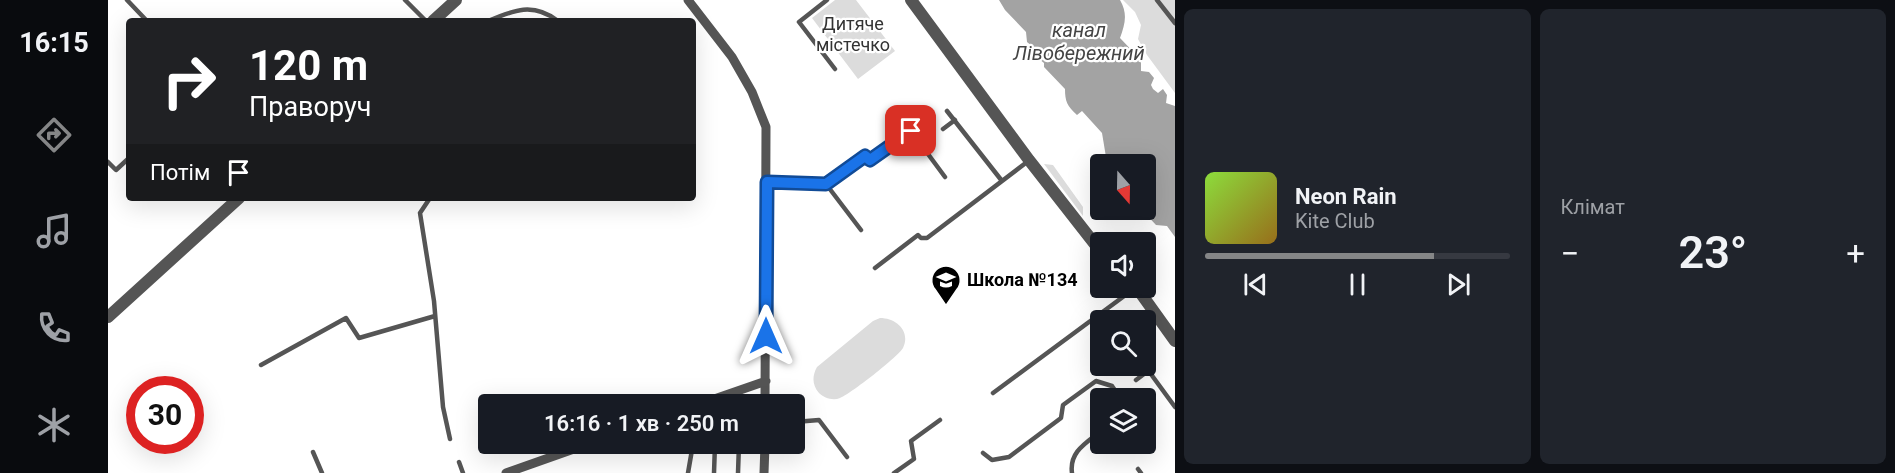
<!DOCTYPE html>
<html lang="uk">
<head>
<meta charset="utf-8">
<style>
	body { margin:0; font-family:Roboto,sans-serif; background:#20242c; color:#f1f3f6; height:100vh; display:flex; flex-direction:column; font-size:22px; white-space:nowrap }
	* { box-sizing:border-box; margin:0 }
	p { font-size:20px; color:#9ea1a6 }
	.icon { flex:none; width:33px; height:33px; fill:none; stroke:currentColor; stroke-width:2; stroke-linecap:round; stroke-linejoin:round }
	.map { position:relative; flex:1; overflow:hidden }
	.details { display:flex; flex-direction:column; gap:9px; padding:9px; background:#0d0f14; width:720px }
	.details>* { flex:none }
	.top-card { position:absolute; left:18px; top:18px; width:570px; height:183px; border-radius:6px; box-shadow:0 6px 24px #0002; background:#202124; color:#fff; overflow:hidden }
	.needle { width:39px; rotate:160deg }
	.controls { position:absolute; left:982px; top:154px; display:grid; gap:12px }
	.controls a { display:grid; place-items:center; width:66px; height:66px; border-radius:6px; background:#171b24; box-shadow:0 6px 24px #0002; font-size:30px }
	.speed { position:absolute; left:18px; top:376px; display:flex; gap:12px; font-size:30px; font-weight:700; text-align:center }
	.speed>* { display:grid; place-content:center; width:78px; height:78px; border-radius:50%; background:#171b24; box-shadow:0 6px 24px #0002; line-height:1 }
	.speed .limit { border:9px solid #d22; background:#fff; color:#111 }
	.pin { position:absolute; display:grid; place-items:center; width:51px; height:51px; color:#fff; margin:-26px; border-radius:12px; box-shadow:0 3px 9px #0006 }
	.me { position:absolute; width:66px; margin:-33px; rotate:0deg; stroke-linejoin:round; filter:drop-shadow(0 0 4px #0008) }
	.turn { display:flex; align-items:center; gap:21px; height:126px; padding:0 24px; font-size:27px }
	.turn .icon { width:78px; height:78px; stroke-width:2.5 }
	.turn b { display:block; font-size:42px; line-height:51px }
	.then { display:flex; align-items:center; height:57px; padding:0 24px; background:#0003; gap:12px; font-size:22px }
	.big { font-size:45px; font-weight:600; line-height:1.1 }
	.details .tile { flex:1; display:flex; flex-direction:column; justify-content:center; gap:9px; min-width:0; padding:0 21px; border-radius:9px; background:#20242c }
	.song { display:flex; align-items:center; gap:18px }
	.cover { width:72px; height:72px; border-radius:9px; background:linear-gradient(135deg,hsl(90 70% 55%),hsl(40 70% 35%)) }
	.played { height:6px; border-radius:3px; background:linear-gradient(90deg,#858687 75%,#363941 75%) }
	.keys { display:flex; justify-content:space-around; direction:ltr }
	.heat { display:flex; justify-content:space-between; align-items:center; font-size:33px; direction:ltr }
	.details .tiles { flex:1; display:grid; gap:9px; grid-template-columns:repeat(2,1fr) }
	.trip { position:absolute; left:370px; top:394px; width:327px; height:60px; border-radius:6px; background:#171b24; box-shadow:0 6px 24px #0002; font-weight:600; line-height:60px; text-align:center }
	main { display:flex; flex:1; min-height:0 }
	.tabs { display:flex; flex-direction:column; width:108px; justify-content:space-around; align-items:center; background:#090b0e; color:#9ea1a6 }
	.tabs .icon { width:42px; height:42px }
	.tabs .active { color:#858687 }
	.tabs b { font-size:27px; color:#f1f3f6 }
	.map>svg:first-child { display:block }
</style>
</head>
<body>
<main>
<nav class="tabs">
<b>16:15</b>
<svg class="icon active" aria-label="directions" viewBox="0 0 24 24"><path d="M12 3l9 9-9 9-9-9zM9 14v-3h6M13 9l2 2-2 2"/></svg>
<svg class="icon" aria-label="music" viewBox="0 0 24 24"><path d="M9 18V5l10-2v13"/><circle cx="6" cy="18" r="3"/><circle cx="16" cy="16" r="3"/></svg>
<svg class="icon" aria-label="phone" viewBox="0 0 24 24"><path d="M5 4h4l2 5-3 2q2 4 5 5l2-3 5 2v4C11 20 4 13 5 4z"/></svg>
<svg class="icon" aria-label="climate" viewBox="0 0 24 24"><path d="M12 3v18M4 7l16 10M4 17L20 7"/></svg>
</nav>
<div class="map">
<svg width="1067" height="473" viewBox="0 0 1067 473">
	<rect width="100%" height="100%" fill="#fff"/>
	<path fill="#dcdcdc" d="M727,0H748L787,51L750,79L704,18Z
		M1015,0H1067V93L1039,55L1030,39L1033,25L1027,12Z
		M936,164L945,165L975,207V216Z
		M772,318C788,318 803,331 795,348C791,356 741,395 732,398C725,401 716,398 711,393C704,385 704,376 709,367L765,321Z"/>
	<path fill="#a3a3a3" d="M891,0H1012C1020,14 1017,24 1012,38L1033,60V71L1041,72L1046,78L1043,85L1045,89L1050,93L1055,89L1059,95L1058,103L1067,106V237L1059,226L1048,225L1034,210H1038V165H1009L1008,162L998,157L994,133L974,111L969,115C959,106 957,101 957,89L936,67V63L931,59L930,51L919,42L918,32L897,10Z"/>
	<g fill="none" stroke-linecap="round" stroke-linejoin="round">
		<path stroke="#555" stroke-width="4.5" d="M19,0L39,21
			M297,0L318,21
			M719,0L691,22L727,69
			M1049,0L1067,23
			M380,21C406,10 425,2 450,21
			M839,111L894,181
			M835,129L847,120
			M814,145L822,139
			M0,162L8,170L21,158
			M659,182L718,184L753,230
			M718,184L757,156L762,160L803,131L837,177
			M322,198L312,213L326,301L335,407L342,439
			M767,268L810,235L813,238H819L919,162
			M997,311L1004,321
			M153,365L238,318L251,338L327,316
			M1037,366L1067,407
			M1028,380L1040,371
			M885,393L1027,288
			M687,422L711,420L739,457
			M205,452L214,473
			M875,453L884,460L901,457L953,418L955,405L988,381L1004,386L1013,399
			M351,462L355,473
			M1030,469L1033,473
			M580,473L585,444
			M606,473L607,444
			M630,473L631,444
			M786,473L806,459L803,441L832,420
			M964,473C961,452 978,443 993,431"/>
		<path stroke="#555" stroke-width="9" d="M580,0L624,57L644,92L658,127L657,405
			M589,405L658,381
			M398,473L480,444
			M656,473L657,444"/>
		<path stroke="#555" stroke-width="12" d="M803,0L921,160L993,252
			M325,21L348,0
			M1029,288L1067,341
			M0,317L131,198"/>
	</g>
	<g fill="none" stroke-linecap="round" stroke-linejoin="round">
		<g stroke="#114b97" stroke-width="15">
			<path id="route" d="M658,336L659,182L718,184L757,156L762,160L803,131"/>
		</g>
		<use href="#route" stroke="#1a73e8" stroke-width="10"/>
	</g>
	<defs>
		<g id="school-pin" transform="scale(1.5)"><path d="M0 17L-7.5 6A9.5 9.5 0 1 1 7.5 6Z" fill="#000" stroke="#fff"/><path d="M0-5L7-2L0 1L-7-2ZM-4 1L0 2.5L4 1V4Q0 6-4 4Z" fill="#fff"/></g>
	</defs>
	<g fill-rule="evenodd">
		<use href="#school-pin" x="838" y="280"/>
	</g>
	<g text-anchor="middle" stroke-width="4.5" stroke-linejoin="round" paint-order="stroke">
		<g font-size="18" fill="#333" stroke="#fff">
			<text x="745" y="30">Дитяче<tspan x="745" dy="21">містечко</tspan></text>
		</g>
		<g font-size="18" font-weight="bold" fill="#000" stroke="#fff" text-anchor="start">
			<text x="859" y="286">Школа №134</text>
		</g>
		<g font-size="20" font-style="italic" fill="#444" stroke="#fff">
			<text x="971" y="37">канал<tspan x="971" dy="23">Лівобережний</tspan></text>
		</g>
	</g>
</svg>
<div class="controls">
<a><svg class="needle" viewBox="-14 -14 28 28"><path d="M0-13l5 13h-10z" fill="#e53935"/><path d="M0 13l5-13h-10z" fill="#9ea1a6"/></svg></a>
<a><svg class="icon" aria-label="sound" viewBox="0 0 24 24"><path d="M4 9h4l5-4v14l-5-4H4zM17 9q2 3 0 6"/></svg></a>
<a><svg class="icon" aria-label="search" viewBox="0 0 24 24"><circle cx="10" cy="10" r="6"/><path d="M15 15l6 6"/></svg></a>
<a><svg class="icon" aria-label="layers" viewBox="0 0 24 24"><path d="M12 4l9 5-9 5-9-5zM3 14l9 5 9-5"/></svg></a>
</div>
<div class="speed"><div class="limit">30</div></div>
<div class="pin" style="left:803px;top:131px;background:#d93025"><svg class="icon" aria-label="arrive" viewBox="0 0 24 24"><path d="M6 21V4h12l-3 4 3 4H6"/></svg></div>
<svg class="me" style="left:658px;top:336px" viewBox="-20 -20 40 40"><path d="M0-17L14 15 0 8-14 15z" fill="#1a73e8" stroke="#fff" stroke-width="4"/></svg>
<div class="trip">16:16 · 1 хв · 250 m</div>
<div class="top-card">
<div class="turn"><svg class="icon" aria-label="right" viewBox="0 0 24 24"><path d="M7 20v-9h11M14 6l5 5-5 5"/></svg><div><b>120 m</b>Праворуч</div></div>
<div class="then">Потім<svg class="icon" aria-label="arrive" viewBox="0 0 24 24"><path d="M6 21V4h12l-3 4 3 4H6"/></svg></div>
</div>
</div>
<section class="details">
<div class="tiles">
<div class="tile">
<div class="song"><i class="cover"></i><div><b>Neon Rain</b><p>Kite Club</p></div></div>
<div class="played"></div>
<div class="keys"><svg class="icon" aria-label="previous" viewBox="0 0 24 24"><path d="M18 5L8 12l10 7zM5 5v14"/></svg><svg class="icon" aria-label="pause" viewBox="0 0 24 24"><path d="M8 5v14M16 5v14"/></svg><svg class="icon" aria-label="next" viewBox="0 0 24 24"><path d="M6 5l10 7-10 7zM19 5v14"/></svg></div>
</div>
<div class="tile"><p>Клімат</p>
<div class="heat"><a>−</a><b class="big">23°</b><a>+</a></div>
</div>
</div>
</section>
</main>
</body>
</html>
